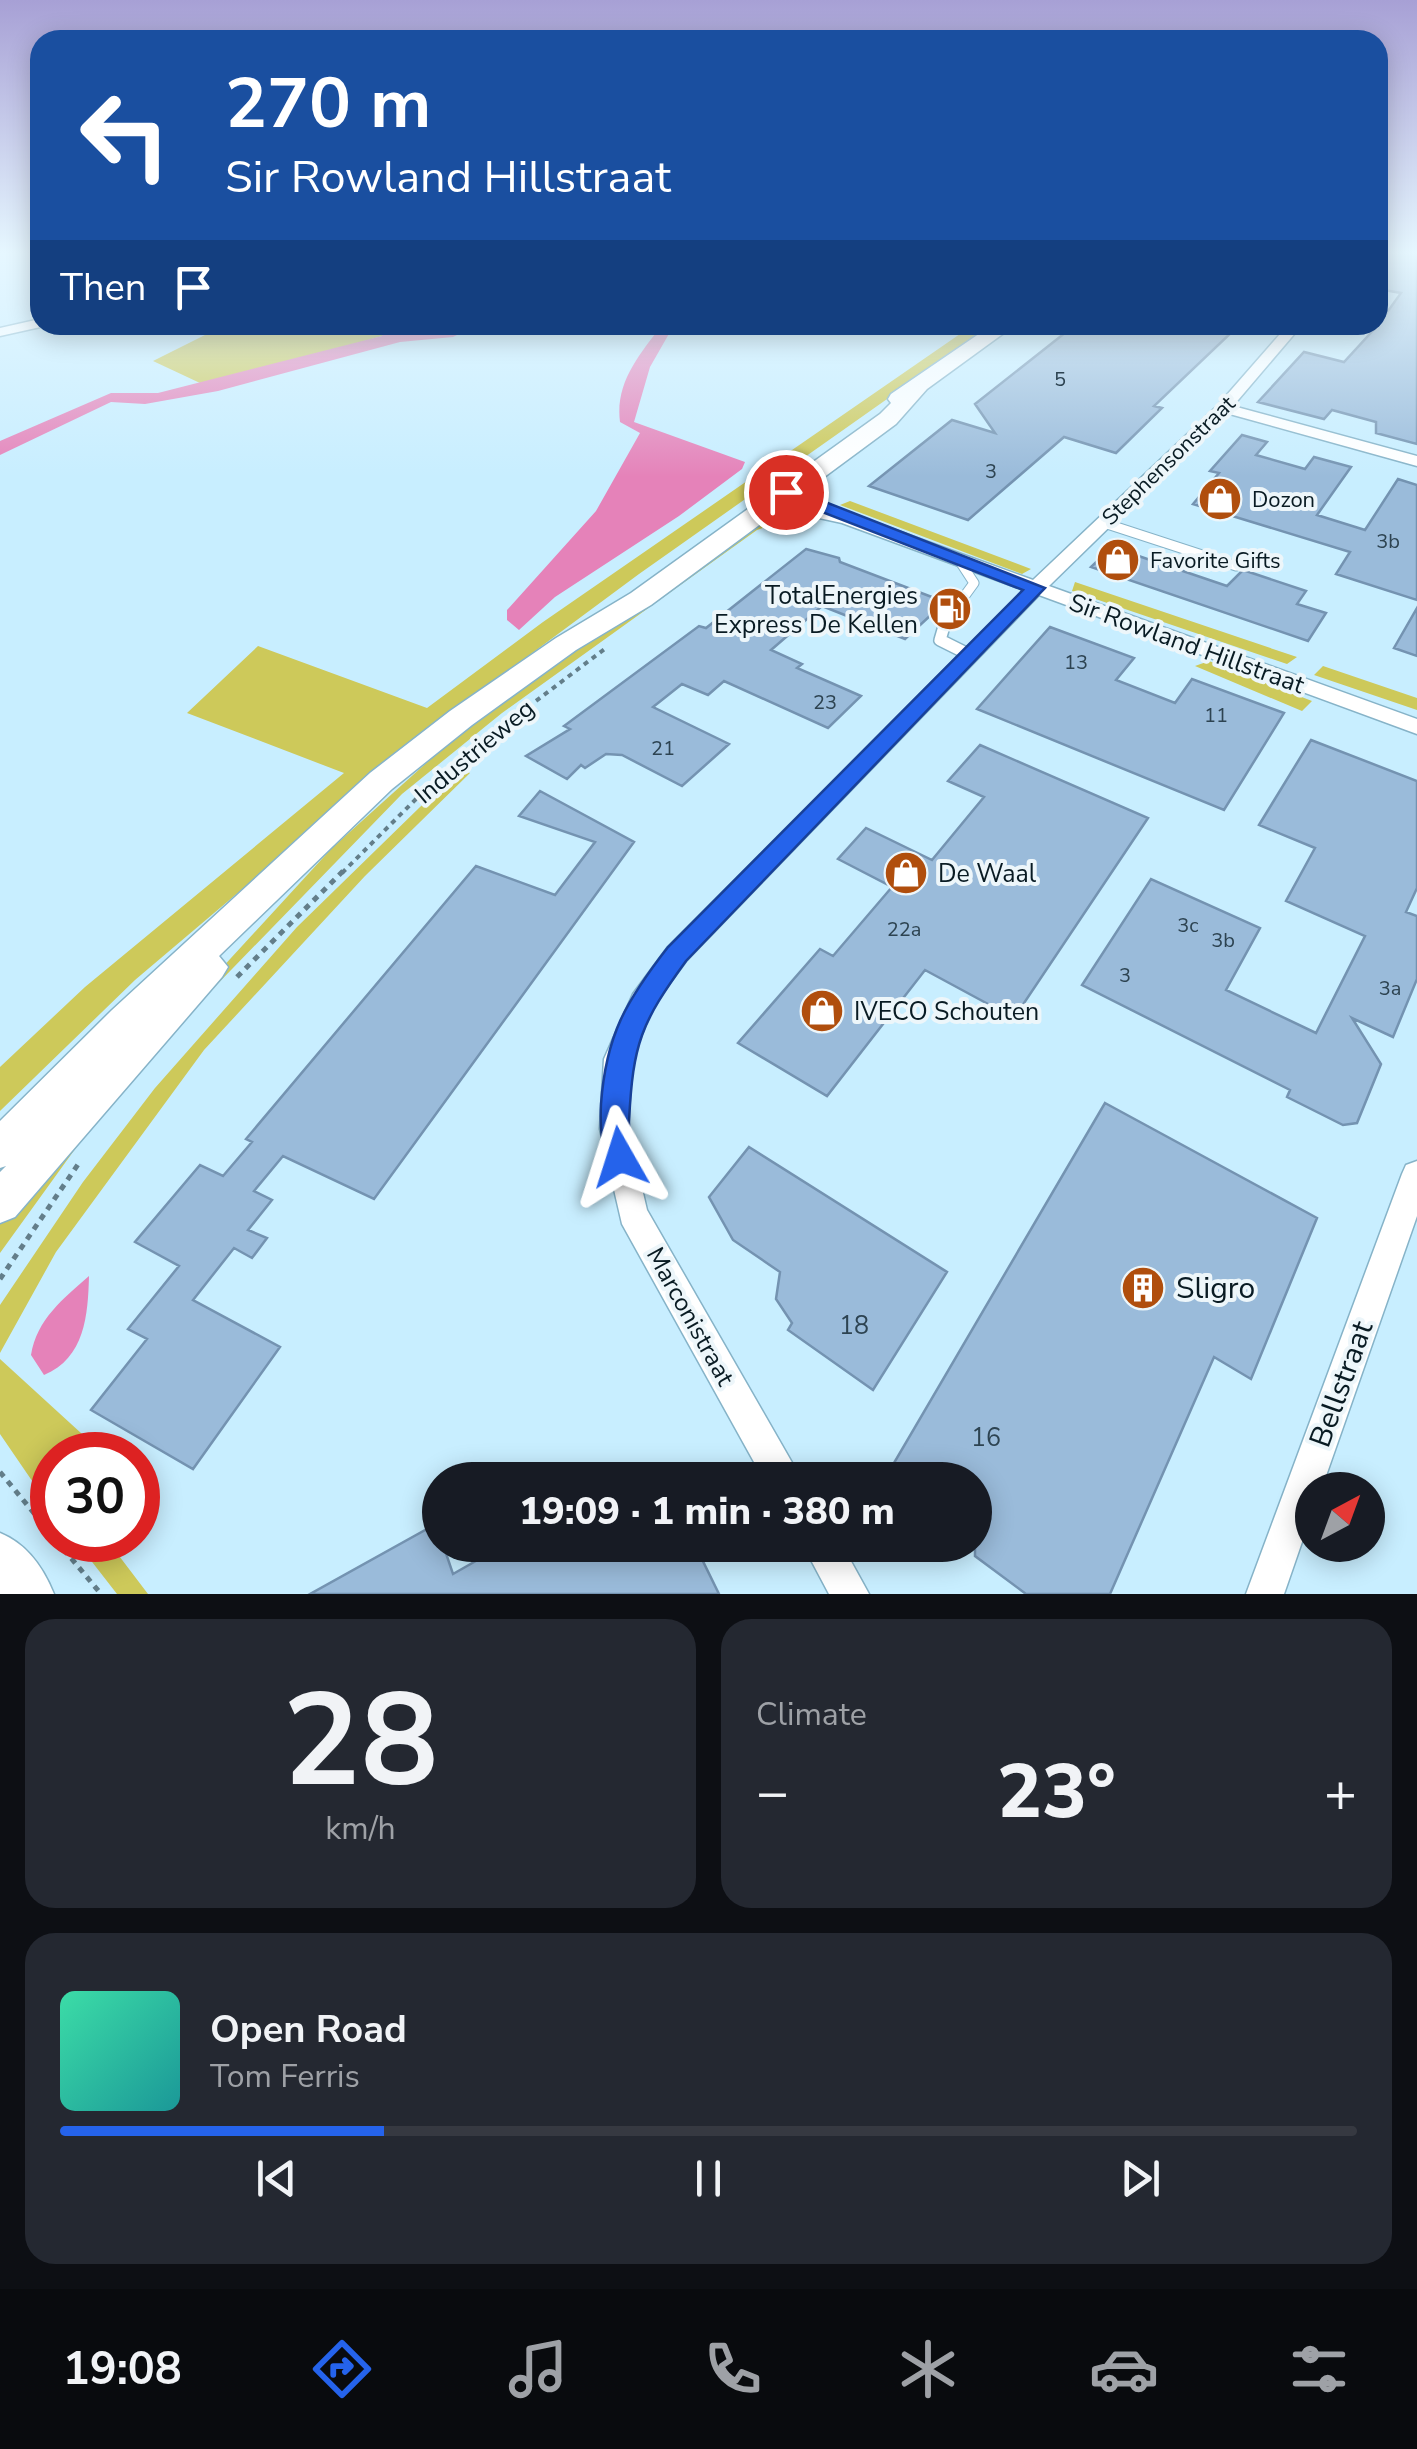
<!DOCTYPE html>
<html lang="en">
<head>
<meta charset="utf-8">
<style>
	body { margin:0; font-family:"Nunito Sans",sans-serif; background:#242831; color:#f1f3f6; height:100vh; display:flex; flex-direction:column; font-size:38px; white-space:nowrap }
	* { box-sizing:border-box; margin:0 }
	p { font-size:32px; color:#9ea1a6 }
	.icon { flex:none; width:55px; height:55px; fill:none; stroke:currentColor; stroke-width:2; stroke-linecap:round; stroke-linejoin:round }
	.map { position:relative; height:1594px; overflow:hidden }
	.panel { display:flex; flex-direction:column; gap:25px; padding:25px; background:#0d0f14; flex:1 }
	.panel>* { flex:none }
	.top-card { position:absolute; left:30px; top:30px; width:1358px; height:305px; border-radius:30px; box-shadow:0 5px 25px #0003; background:#1a4fa0; color:#fff; overflow:hidden }
	.needle { width:65px; rotate:41deg }
	.buttons { position:absolute; left:1295px; top:1472px; display:grid; gap:20px }
	.buttons a { display:grid; place-items:center; width:90px; height:90px; border-radius:50%; background:#171b24; box-shadow:0 5px 25px #0003; font-size:50px }
	.speed { position:absolute; left:30px; top:1432px; display:flex; gap:20px; font-size:50px; font-weight:700; text-align:center }
	.speed>* { display:grid; place-content:center; width:130px; height:130px; border-radius:50%; background:#171b24; box-shadow:0 5px 25px #0003; line-height:1 }
	.speed .limit { border:15px solid #d22; background:#fff; color:#111 }
	.pin { position:absolute; display:grid; place-items:center; width:85px; height:85px; color:#fff; margin:-42px; border:5px solid #fff; border-radius:50%; box-shadow:0 2px 10px #0007 }
	.me { position:absolute; width:110px; margin:-55px; rotate:354deg; stroke-linejoin:round; filter:drop-shadow(0 0 8px #0008) }
	.turn { display:flex; align-items:center; gap:35px; height:210px; padding:0 30px; font-size:45px }
	.turn .icon { width:130px; height:130px; stroke-width:2.5 }
	.turn b { display:block; font-size:70px; line-height:85px }
	.then { display:flex; align-items:center; height:95px; padding:0 30px; background:#0003; gap:20px; font-size:38px }
	.big { font-size:75px; font-weight:800; line-height:1.1 }
	.panel .card { flex:1; display:flex; flex-direction:column; justify-content:center; gap:15px; min-width:0; padding:0 35px; border-radius:30px; background:#242831 }
	.panel .dial { align-items:center; gap:0 }
	.dial b { font-size:130px; line-height:1 }
	.song { display:flex; align-items:center; gap:30px }
	.cover { width:120px; height:120px; border-radius:15px; background:linear-gradient(135deg,hsl(160 70% 55%),hsl(180 70% 35%)) }
	.played { height:10px; border-radius:5px; background:linear-gradient(90deg,#2563eb 25%,#363941 25%) }
	.keys { display:flex; justify-content:space-around; direction:ltr }
	.heat { display:flex; justify-content:space-between; align-items:center; font-size:55px; direction:ltr }
	.panel .tiles { flex:1; display:grid; gap:25px; grid-template-columns:1fr 1fr }
	.card:last-child { grid-column:span 2 }
	.trip { position:absolute; left:422px; top:1462px; width:570px; height:100px; border-radius:50px; background:#171b24; box-shadow:0 5px 25px #0003; font-weight:800; line-height:100px; text-align:center }
	.tabs { display:flex; height:160px; justify-content:space-around; align-items:center; background:#090b0e; color:#9ea1a6 }
	.tabs .icon { width:70px; height:70px }
	.tabs .active { color:#2563eb }
	.tabs b { font-size:45px; color:#f1f3f6 }
	.map>svg:first-child { display:block }
</style>
</head>
<body>
<div class="map">
<svg width="1417" height="1594" viewBox="0 0 1417 1594">
	<rect width="100%" height="100%" fill="#c8eeff"/>
	<path fill="#cdc95a" d="M225,325H382L385,329L382,336L361,342L200,383L153,361Z
		M973,325H992L639,574L442,720L135,980L0,1111V1067L85,987L344,773L187,713L258,646L427,708L543,622Z
		M850,501L1031,569L1022,574L840,505Z
		M773,513L796,516L757,530L502,713L402,794L168,1035L96,1120L0,1253V1222L164,1031L332,848L464,729Z
		M1075,582L1297,657L1287,664L1072,591Z
		M1209,661L1312,701L1302,711L1195,666Z
		M1323,666L1417,698V710L1314,675Z
		M460,768L470,773L365,876L204,1050L56,1252L0,1353V1305L83,1182L155,1088L297,927Z
		M0,1359L105,1455H52V1510L0,1434Z
		M75,1540H107L148,1594H117Z"/>
	<path fill="#e582b9" d="M382,325H477L453,337L400,342L218,391L145,404L111,402L0,455V441L111,393H158L382,336Z
		M662,325H674L650,367L634,422L745,462L742,469L679,516L555,597L519,630L507,620V610L596,511L640,433L620,422C615,383 639,355 662,325Z
		M89,1276C88,1315 85,1358 44,1375L31,1355C37,1319 63,1299 89,1276Z"/>
	<path fill="#9abbda" stroke="#7493b1" stroke-width="2.5" d="M1378,253H1417V444L1376,433V422L1332,410L1324,419L1258,402L1304,352L1344,362L1378,325L1401,293L1378,289Z
		M1075,325H1209L1233,331L1154,406L1162,408L1116,453L1064,437L968,520L869,486L952,420L995,433L975,404Z
		M1242,435L1267,442L1256,455L1305,469L1314,457L1351,467L1317,515L1365,530L1398,479L1417,485V600L1336,574L1350,552L1193,504L1219,473L1210,471Z
		M1112,547L1227,586L1243,570L1306,591L1297,604L1326,613L1308,641L1091,567Z
		M806,549L839,558L840,562L945,602L905,639L822,606L771,650L802,664L797,668L861,696L828,728L724,681L708,695L682,684L653,707L729,744L682,786L622,755L606,754L585,768L581,765L567,779L526,756L570,729L564,726L699,626L706,628Z
		M1417,608V656L1394,648Z
		M1050,627L1134,658L1116,680L1175,703L1192,679L1284,713L1224,810L977,709Z
		M1311,740L1417,781V888L1406,912L1417,916V979L1393,1037L1352,1018L1381,1064L1357,1123L1343,1125L1287,1097L1290,1090L1082,985L1151,879L1260,928L1226,990L1316,1033L1365,936L1286,901L1315,848L1259,825Z
		M980,745L1148,818L1014,1018L925,970L827,1096L738,1043L820,949L833,956L892,887L838,859L866,828L932,860L984,797L948,781Z
		M540,791L634,842L374,1199L283,1156L254,1191L272,1200L248,1230L267,1238L252,1258L234,1248L193,1300L280,1347L193,1469L91,1410L147,1339L128,1329L179,1266L135,1242L200,1165L223,1176L252,1142L246,1139L476,866L555,895L595,842L519,816Z
		M1105,1103L1317,1218L1251,1379L1214,1357L1110,1594H1026L975,1556V1480H884Z
		M749,1147L947,1272L873,1390L788,1330L792,1323L776,1299L780,1272L733,1240L709,1197Z
		M436,1524L453,1574L504,1545H695L719,1594H310Z"/>
	<g fill="none" stroke-linecap="round" stroke-linejoin="round">
		<g stroke="#86b3c8" stroke-width="11">
			<path id="service-far1" d="M1104,523L1236,566
				M958,605L974,583L959,560"/>
		</g>
		<g stroke="#86b3c8" stroke-width="14">
			<path id="service" d="M947,616L940,640L970,655"/>
		</g>
		<g stroke="#86b3c8" stroke-width="3">
			<path id="minor" d="M40,319V325L45,326L0,336V328Z
				M1288,325H1302L1233,406L1417,456V466L1226,413L1049,586L1417,719V734L1039,595L686,961L653,1006L632,1059L628,1129L647,1210L802,1480H764L622,1224L600,1129L604,1059L633,994L668,947L1024,590L842,523L787,511L759,490L767,485L793,488L851,514L1033,580L1218,405Z
				M1417,1161V1216L1321,1490H1312V1513L1284,1594H1246L1402,1174L1406,1165Z
				M803,1545H842L869,1594H829Z"/>
		</g>
		<g stroke="#86b3c8" stroke-width="3">
			<path id="secondary" d="M992,325H1015L927,389L896,424L651,605L576,650L472,725L392,789L219,956L228,967L222,977L15,1217L0,1223V1172L6,1166L0,1168V1121L112,1010L370,773L450,711L556,638L631,593L880,414L891,403L888,399L891,394Z
				M0,1533C27,1544 43,1567 54,1594H0Z"/>
		</g>
		<path stroke="#637e8a" stroke-width="4" stroke-dasharray="5 5" stroke-linecap="butt" d="M342,873L446,769L606,648"/>
		<path stroke="#637e8a" stroke-width="5" stroke-dasharray="6 6" stroke-linecap="butt" d="M237,977L344,870
			M0,1279L79,1163
			M0,1472L52,1535
			M56,1540L101,1594"/>
		<use href="#service-far1" stroke="#fff" stroke-width="9"/>
		<use href="#service" stroke="#fff" stroke-width="11"/>
		<use href="#minor" fill="#fff" fill-rule="evenodd"/>
		<use href="#secondary" fill="#fff" fill-rule="evenodd"/>
	</g>
	<linearGradient id="sky" x2="0" y2="1"><stop stop-color="#a7a0d5"/><stop offset="0.53" stop-color="#e6f7ff"/><stop offset="1" stop-color="#e6f7ff" stop-opacity="0"/></linearGradient>
	<rect width="1417" height="477" fill="url(#sky)"/>
	<path fill="#2563eb" stroke="#184099" stroke-width="2.5" d="M781,489H792L1045,588L686,961C641,1023 633,1043 629,1121C628,1137 638,1151 631,1166L620,1170L610,1166C601,1146 600,1126 601,1104C606,1035 626,1001 668,947L1023,590L781,496Z"/>
	<defs>
		<g id="shop-disc" transform="scale(2.25)"><circle r="9.5" fill="#b04e0d" stroke="#edf6fa"/><path d="M-5-2.5h2.3a2.7 3.5 0 0 1 5.4 0H5L5.5 6h-11ZM-1.5-2.5h3a1.5 2.3 0 0 0-3 0Z" fill="#fff"/></g>
		<g id="fuel-disc" transform="scale(2.25)"><circle r="9.5" fill="#b04e0d" stroke="#edf6fa"/><path d="M-5.5-6h7V0h2V4h1.3V-2.5L3-4.5l.8-.8L6-3V5H2.5V1h-1V6h-7ZM-4.2-4.7v3.2H.2V-4.7Z" fill="#fff"/></g>
		<g id="building-disc" transform="scale(2.25)"><circle r="9.5" fill="#b04e0d" stroke="#edf6fa"/><path d="M-4-6H4V6H1V3H-1V6H-4ZM-2.5-4.3h1.7v1.8h-1.7ZM.8-4.3h1.7v1.8H.8ZM-2.5-1h1.7V.8h-1.7ZM.8-1h1.7V.8H.8Z" fill="#fff"/></g>
	</defs>
	<g fill-rule="evenodd">
		<use href="#shop-disc" x="1220" y="499"/>
		<use href="#shop-disc" x="1118" y="560"/>
		<use href="#fuel-disc" x="950" y="609"/>
		<use href="#shop-disc" x="906" y="873"/>
		<use href="#shop-disc" x="822" y="1011"/>
		<use href="#building-disc" x="1143" y="1288"/>
	</g>
	<g text-anchor="middle" stroke-width="8" stroke-linejoin="round" paint-order="stroke">
		<g font-size="20" fill="#2d4351">
			<text x="1060" y="386">5</text>
			<text x="991" y="478">3</text>
			<text x="1388" y="548">3b</text>
			<text x="1076" y="669">13</text>
			<text x="825" y="709">23</text>
			<text x="1216" y="722">11</text>
			<text x="663" y="755">21</text>
			<text x="1188" y="932">3c</text>
			<text x="904" y="936">22a</text>
			<text x="1223" y="947">3b</text>
			<text x="1125" y="982">3</text>
			<text x="1390" y="995">3a</text>
		</g>
		<g font-size="22" fill="#091b23" stroke="#edf6fa">
			<text transform="translate(1168 460) rotate(-44)" y="8">Stephensonstraat</text>
		</g>
		<g font-size="22" fill="#091b23" stroke="#edf6fa" text-anchor="start">
			<text x="1252" y="507">Dozon</text>
			<text x="1150" y="568">Favorite Gifts</text>
		</g>
		<g font-size="25" fill="#091b23" stroke="#edf6fa" text-anchor="start">
			<text x="918" y="604" text-anchor="end">TotalEnergies<tspan x="918" dy="29">Express De Kellen</tspan></text>
			<text x="938" y="882">De Waal</text>
			<text x="854" y="1020">IVECO Schouten</text>
		</g>
		<g font-size="25" fill="#091b23" stroke="#edf6fa">
			<text transform="translate(1187 643) rotate(20)" y="9">Sir Rowland Hillstraat</text>
			<text transform="translate(474 751) rotate(-40)" y="9">Industrieweg</text>
			<text transform="translate(691 1316) rotate(61)" y="9">Marconistraat</text>
		</g>
		<g font-size="25" fill="#2d4351">
			<text x="854" y="1334">18</text>
			<text x="986" y="1446">16</text>
		</g>
		<g font-size="30" fill="#091b23" stroke="#edf6fa" text-anchor="start">
			<text x="1176" y="1298">Sligro</text>
		</g>
		<g font-size="30" fill="#091b23" stroke="#edf6fa">
			<text transform="translate(1341 1384) rotate(-70)" y="10">Bellstraat</text>
		</g>
	</g>
</svg>
<div class="buttons">
<a><svg class="needle" viewBox="-14 -14 28 28"><path d="M0-13l5 13h-10z" fill="#e53935"/><path d="M0 13l5-13h-10z" fill="#9ea1a6"/></svg></a>
</div>
<div class="speed"><div class="limit">30</div></div>
<div class="pin" style="left:786px;top:492px;background:#d93025"><svg class="icon" aria-label="arrive" viewBox="0 0 24 24"><path d="M6 21V4h12l-3 4 3 4H6"/></svg></div>
<svg class="me" style="left:620px;top:1157px" viewBox="-20 -20 40 40"><path d="M0-17L14 15 0 8-14 15z" fill="#2563eb" stroke="#fff" stroke-width="4"/></svg>
<div class="trip">19:09 · 1 min · 380 m</div>
<div class="top-card">
<div class="turn"><svg class="icon" aria-label="left" viewBox="0 0 24 24"><path d="M17 20v-9H6M10 6l-5 5 5 5"/></svg><div><b>270 m</b>Sir Rowland Hillstraat</div></div>
<div class="then">Then<svg class="icon" aria-label="arrive" viewBox="0 0 24 24"><path d="M6 21V4h12l-3 4 3 4H6"/></svg></div>
</div>
</div>
<section class="panel">
<div class="tiles">
<div class="card dial"><b>28</b><p>km/h</p></div>
<div class="card"><p>Climate</p>
<div class="heat"><a>−</a><b class="big">23°</b><a>+</a></div>
</div>
<div class="card">
<div class="song"><i class="cover"></i><div><b>Open Road</b><p>Tom Ferris</p></div></div>
<div class="played"></div>
<div class="keys"><svg class="icon" aria-label="previous" viewBox="0 0 24 24"><path d="M18 5L8 12l10 7zM5 5v14"/></svg><svg class="icon" aria-label="pause" viewBox="0 0 24 24"><path d="M8 5v14M16 5v14"/></svg><svg class="icon" aria-label="next" viewBox="0 0 24 24"><path d="M6 5l10 7-10 7zM19 5v14"/></svg></div>
</div>
</div>
</section>
<nav class="tabs">
<b>19:08</b>
<svg class="icon active" aria-label="directions" viewBox="0 0 24 24"><path d="M12 3l9 9-9 9-9-9zM9 14v-3h6M13 9l2 2-2 2"/></svg>
<svg class="icon" aria-label="music" viewBox="0 0 24 24"><path d="M9 18V5l10-2v13"/><circle cx="6" cy="18" r="3"/><circle cx="16" cy="16" r="3"/></svg>
<svg class="icon" aria-label="phone" viewBox="0 0 24 24"><path d="M5 4h4l2 5-3 2q2 4 5 5l2-3 5 2v4C11 20 4 13 5 4z"/></svg>
<svg class="icon" aria-label="climate" viewBox="0 0 24 24"><path d="M12 3v18M4 7l16 10M4 17L20 7"/></svg>
<svg class="icon" aria-label="car" viewBox="0 0 24 24"><path d="M5 17H2v-5l4-1 3-4h7l3 4 3 1v5h-3M9 17h6M6 11h13"/><circle cx="7" cy="17" r="2"/><circle cx="17" cy="17" r="2"/></svg>
<svg class="icon" aria-label="filters" viewBox="0 0 24 24"><path d="M4 7h16M4 17h16"/><circle cx="9" cy="7" r="2"/><circle cx="15" cy="17" r="2"/></svg>
</nav>
</body>
</html>
